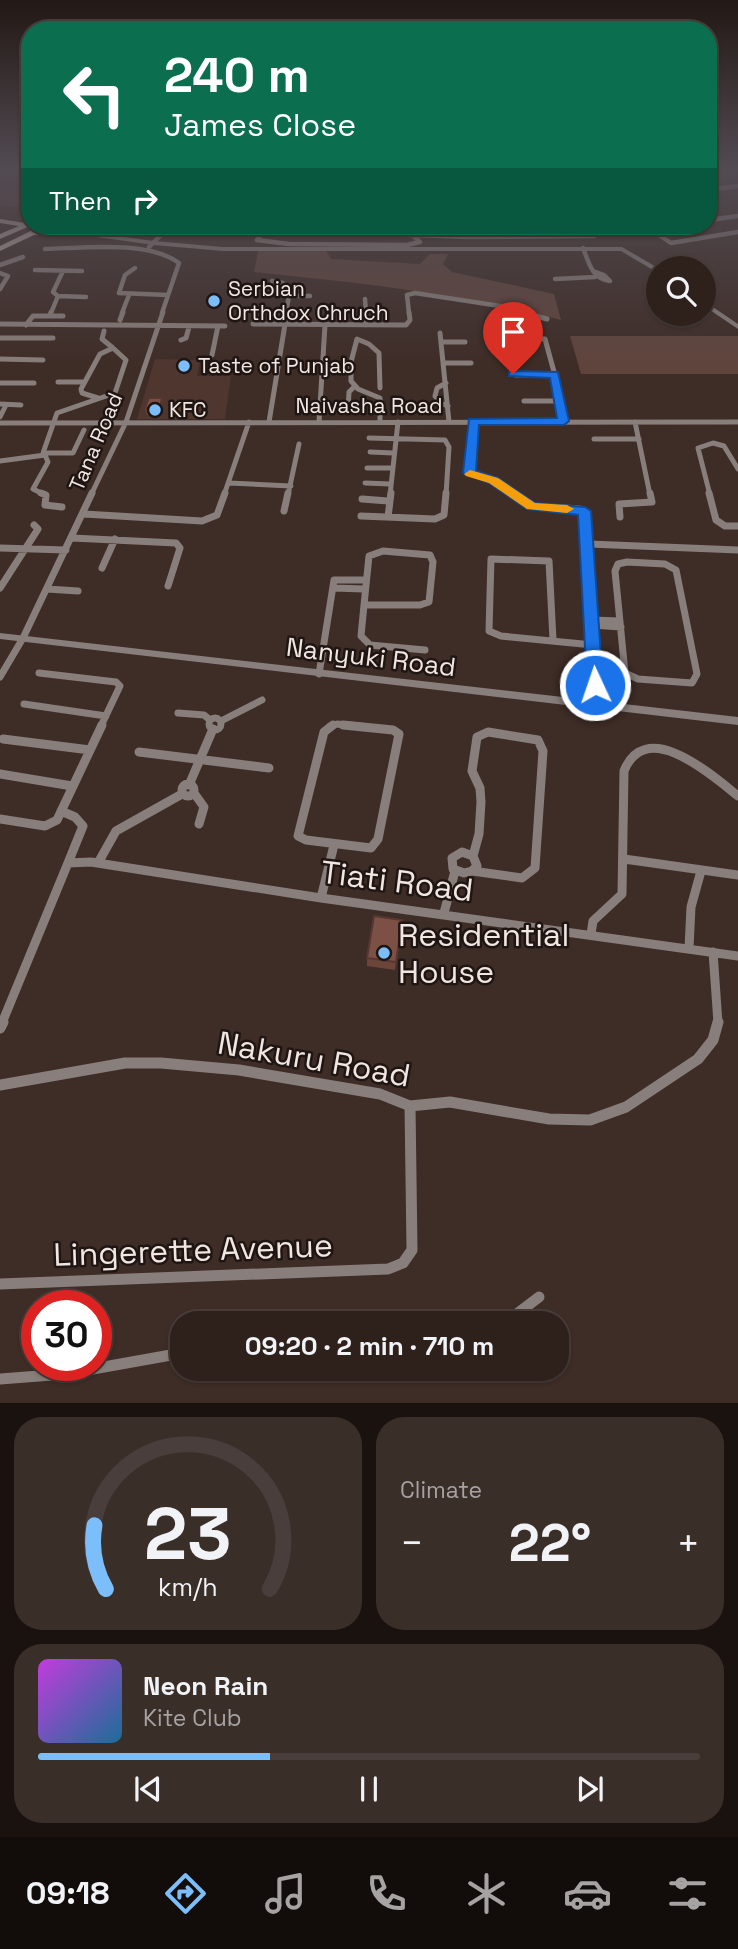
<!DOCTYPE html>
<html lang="en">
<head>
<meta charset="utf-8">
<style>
	body { margin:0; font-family:"Space Grotesk",sans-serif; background:#3a2e29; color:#f1f3f6; height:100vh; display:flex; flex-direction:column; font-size:26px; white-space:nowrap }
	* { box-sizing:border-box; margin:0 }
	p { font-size:23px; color:#a7a3a3 }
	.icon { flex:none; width:38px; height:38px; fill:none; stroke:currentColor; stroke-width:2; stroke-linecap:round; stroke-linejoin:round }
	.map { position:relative; height:1403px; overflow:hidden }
	.panel { display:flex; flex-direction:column; gap:14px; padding:14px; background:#19120f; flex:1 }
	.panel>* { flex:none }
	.guide { position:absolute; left:21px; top:21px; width:696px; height:214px; border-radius:28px; box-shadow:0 2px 5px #0004,0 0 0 2px #493e3b; background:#0b6e4f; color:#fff; overflow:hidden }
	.controls { position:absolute; left:646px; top:256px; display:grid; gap:14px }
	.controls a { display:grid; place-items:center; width:70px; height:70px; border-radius:50%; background:#2e211c; box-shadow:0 2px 5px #0004,0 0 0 2px #493e3b; font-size:35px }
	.speed { position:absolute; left:21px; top:1290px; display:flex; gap:14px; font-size:35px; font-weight:700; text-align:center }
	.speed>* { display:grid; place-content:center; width:91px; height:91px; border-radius:50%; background:#2e211c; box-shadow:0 2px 5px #0004,0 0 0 2px #493e3b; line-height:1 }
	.speed .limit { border:10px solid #d22; background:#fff; color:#111 }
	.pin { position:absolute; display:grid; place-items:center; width:60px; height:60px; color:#fff; margin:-72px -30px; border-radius:50% 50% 50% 0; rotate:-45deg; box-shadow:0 0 7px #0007 }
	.pin .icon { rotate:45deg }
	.me { position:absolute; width:77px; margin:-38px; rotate:357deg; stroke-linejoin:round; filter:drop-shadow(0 0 5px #0008) }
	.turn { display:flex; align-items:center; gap:24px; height:147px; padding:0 28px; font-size:32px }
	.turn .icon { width:91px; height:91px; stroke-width:2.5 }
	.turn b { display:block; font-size:49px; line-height:60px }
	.then { display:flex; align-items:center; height:66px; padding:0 28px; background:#0003; gap:14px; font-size:26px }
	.big { font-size:52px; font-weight:600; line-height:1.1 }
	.panel .tile { flex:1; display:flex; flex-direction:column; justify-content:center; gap:10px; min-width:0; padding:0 24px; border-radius:28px; background:#3a2e29 }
	.panel .dial { align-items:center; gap:0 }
	.dial svg { height:182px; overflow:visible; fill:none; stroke:#493e3b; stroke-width:7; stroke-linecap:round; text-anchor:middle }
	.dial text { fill:#f1f3f6; stroke:none }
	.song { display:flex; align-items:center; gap:21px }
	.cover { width:84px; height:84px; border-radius:10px; background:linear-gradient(135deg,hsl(290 70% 55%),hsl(200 70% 35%)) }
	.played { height:7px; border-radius:4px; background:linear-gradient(90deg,#7cbef9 35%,#493e3b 35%) }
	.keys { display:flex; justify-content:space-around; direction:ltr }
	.heat { display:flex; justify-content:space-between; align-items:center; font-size:38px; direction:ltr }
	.panel .tiles { flex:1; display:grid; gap:14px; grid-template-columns:1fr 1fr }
	.tile:last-child { grid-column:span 2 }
	.trip { position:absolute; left:170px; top:1311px; width:399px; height:70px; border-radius:28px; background:#2e211c; box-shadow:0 2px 5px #0004,0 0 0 2px #493e3b; font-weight:600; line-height:70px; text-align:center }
	.tab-bar { display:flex; height:112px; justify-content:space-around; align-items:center; background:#120d0b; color:#a7a3a3 }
	.tab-bar .icon { width:49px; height:49px }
	.tab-bar .selected { color:#7cbef9 }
	.tab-bar b { font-size:32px; color:#f1f3f6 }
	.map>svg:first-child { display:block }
</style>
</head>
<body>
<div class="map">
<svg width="738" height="1403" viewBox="0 0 738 1403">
	<rect width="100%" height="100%" fill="#3e2c26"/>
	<path fill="#4f362f" d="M0,171L30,173V207L0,206Z
		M155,359L200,360L197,376H231L225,419H137Z"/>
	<path fill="#5f443c" d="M326,250L331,259L420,264L430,254H448L443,264L452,272L554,294L561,320C458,293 360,283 254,272L258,251Z
		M570,336H738V374H581Z"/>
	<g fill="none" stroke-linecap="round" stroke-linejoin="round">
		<path stroke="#887e7b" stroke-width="4.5" d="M709,190L738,186
			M709,220L738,216
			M201,226H228
			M266,226L257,240L289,244L407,245L420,242L411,234
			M424,226H458
			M620,226L641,231L675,226
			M646,226L671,243L738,232
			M264,230L469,237L594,236L581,226
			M499,237L505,226
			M149,247L170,226
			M583,248C589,263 592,279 610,281L604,275L593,271
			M45,249C83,248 148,240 179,263L162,313
			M0,265L23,257
			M135,268L125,275L119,293L168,295
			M35,270L82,271
			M0,273L8,276L0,289
			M555,279L595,277
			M272,281L283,283L290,290L286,313
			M58,296L86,297
			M290,296H310
			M365,299L366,313
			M51,313L58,296L53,292L63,271
			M122,313L129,295
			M409,313L407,295L415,293L500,306L527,313"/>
		<path stroke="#887e7b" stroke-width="5" d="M365,312L366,325
			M521,312L547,319
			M50,315L51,312
			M120,320L123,312
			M0,324L225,326
			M253,324L406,325L410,320L409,312
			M26,325L33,316H63
			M440,333L449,422
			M514,337L545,339L562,401L564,421
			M0,338H53
			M181,340L186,338L189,327
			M442,342H465
			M212,355L218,326
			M0,359L43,360
			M445,363H471
			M509,363L515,375H554
			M58,382H84
			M0,383H34
			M446,383L437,388L435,396L440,403L448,406
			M380,388L379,353L369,344L357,339L351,362V381L358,389L380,398V422
			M98,398L82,393L81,389L100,354L113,348L102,339L104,331
			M524,401H562
			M0,404L21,405
			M348,409L349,392L355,386
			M0,417L6,405
			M269,422L287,312
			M319,422L325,325
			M473,422L470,474L493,481L514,495
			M635,422L650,495
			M0,423L738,422
			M84,430L73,453H43L57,413L115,393L126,360L113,348
			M369,438L445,440L449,447L446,495
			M594,439H639
			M370,452L393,453
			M0,461L45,455L48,462L33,489L45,495
			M367,468H391
			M229,483L291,486
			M365,483L390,484
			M91,495L126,422L163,312
			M224,495L249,422
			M288,495L299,444
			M390,495L398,422
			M710,495L698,448L713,443L724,446L738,469"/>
		<path stroke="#887e7b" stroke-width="7" d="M41,493L46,495L45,505L62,507
			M511,493L532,506L580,509L585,513L596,706
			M709,493L716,520L725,526H738
			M362,499L388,501
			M284,511L288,493
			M84,514L202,521L217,515L225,493
			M361,516L435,519L444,515L446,493
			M388,517L391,493
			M620,517L619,504L652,502L650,493
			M72,538L176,543L180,548L168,586
			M589,544L738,550
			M0,548L66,550
			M383,551L430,555L433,562L429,602L420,605H364L369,556Z
			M627,562L665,564L676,570L697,674L692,683L638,679L625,673L615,571L618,564Z
			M102,568L115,539
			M0,588L38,529L34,525
			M333,588L364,589
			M47,589L78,591
			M364,605L361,636L370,645L425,650
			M591,620L620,621
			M592,625L621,627
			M553,640L549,561L491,559L489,631L501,636L593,645
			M39,673L116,682L120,686L101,726
			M319,674L334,580H365
			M0,677L23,638L92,493
			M24,704L106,716
			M178,713L204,715L210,720
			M209 724a6 6 0 1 1 12 0a6 6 0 1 1-12 0Z
			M221,721L262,700
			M330,726L337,724L360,726"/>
		<path stroke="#887e7b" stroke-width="9" d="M333,725L324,732L298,836L306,840L371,848L378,839L399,734L393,730L343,725
			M3,739L90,750
			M139,752L269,768
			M0,774L72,786
			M182 790a6 6 0 1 1 12 0a6 6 0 1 1-12 0Z
			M189,785L213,729
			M194,793L204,807L199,824
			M61,811L75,817L83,826L68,863
			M0,819L45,826L57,820L102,725
			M624,859L738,875
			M98,863L116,831L182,794
			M472,871L522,878L535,868L543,751L538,740L488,732L477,737L472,771L480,788L481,802L479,834L473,856
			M472,871L464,873L453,869L452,858L462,852L473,856
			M472,871L477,866L473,856
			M321,898L334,845
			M444,913L455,871
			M591,934L593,921L622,894L624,771C646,716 713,776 738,796
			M689,948L691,907L701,871
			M713,952L718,1023
			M2,1023L68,863L91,862L321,898L738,956"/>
		<path stroke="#887e7b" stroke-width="11" d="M0,1028L3,1022
			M0,1085L125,1063H161L239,1070L380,1094L410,1106L450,1102L549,1119L590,1120L626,1107L698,1059L713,1040L718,1022
			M0,1284L388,1269L403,1263L412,1250L410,1106
			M505,1323L539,1297
			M0,1379L65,1374L182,1353"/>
		<path fill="#887e7b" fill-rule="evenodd" d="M42,226L154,241L223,247H622L658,268V273L621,251H223L154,245L40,229V227Z
			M704,301L738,324V329L704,306Z
			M0,633L738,717V725L0,639Z"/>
		<path fill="#baaaa6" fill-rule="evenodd" d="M0,219L25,223L30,221V226L0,239V234L19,226L0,223Z
			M41,226H49L42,231L70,230L73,232L70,234L34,235L0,251V246Z"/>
	</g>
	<path fill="#6b453a" d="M667,313H698L697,317H668Z
		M162,398L163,405L161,415H147L145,408Z
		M402,920L395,970L367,966V958Z"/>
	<path fill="#573830" d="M162,398L163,405L161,415L160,408Z
		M402,920V927L395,970L396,962Z"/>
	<path fill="#7c5044" stroke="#573830" stroke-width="2" d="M149,398H162L160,408H145Z
		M374,916L402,920L396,962L367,958Z"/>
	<linearGradient id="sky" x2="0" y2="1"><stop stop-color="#221815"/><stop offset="0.46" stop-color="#524b52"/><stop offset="1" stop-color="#524b52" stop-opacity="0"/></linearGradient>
	<rect width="738" height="368" fill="url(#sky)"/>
	<path fill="#1a73e8" stroke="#114b97" stroke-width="2" d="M513,371L558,372L569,421L564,425H479L476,471L498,478L535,503L585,507L591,511L603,685L595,691L587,685L578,515L527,509L489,483L463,473L469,419L557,418L550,378L509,376V372Z"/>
	<path fill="#f59e0b" d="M470,470L498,478L535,503L567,505L574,509L567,513L527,509L489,483L466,476L464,474Z"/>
	<g fill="#7cbef9" stroke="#1f1614" stroke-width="2.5">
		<circle cx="214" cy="301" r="7"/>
		<circle cx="184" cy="366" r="7"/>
		<circle cx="155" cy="410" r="7"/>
		<circle cx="384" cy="953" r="7"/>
	</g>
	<g text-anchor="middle" stroke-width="5" stroke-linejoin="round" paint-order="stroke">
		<g font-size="21" fill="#f2e6e2" stroke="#1f1614" text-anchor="start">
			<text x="228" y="296">Serbian<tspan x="228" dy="24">Orthdox Chruch</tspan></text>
			<text x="198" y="373">Taste of Punjab</text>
			<text x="169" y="417">KFC</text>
		</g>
		<g font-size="21" fill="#f2e6e2" stroke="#1f1614">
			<text x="369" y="413">Naivasha Road</text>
			<text transform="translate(96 442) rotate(-67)" y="7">Tana Road</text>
		</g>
		<g font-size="26" fill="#f2e6e2" stroke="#1f1614">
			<text transform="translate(371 657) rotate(7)" y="9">Nanyuki Road</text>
		</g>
		<g font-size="32" fill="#f2e6e2" stroke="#1f1614">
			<text transform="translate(397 881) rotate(7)" y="11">Tiati Road</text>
			<text transform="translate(314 1059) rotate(10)" y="11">Nakuru Road</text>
			<text transform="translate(193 1250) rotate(-2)" y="11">Lingerette Avenue</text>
		</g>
		<g font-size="32" fill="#f2e6e2" stroke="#1f1614" text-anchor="start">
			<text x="398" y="946">Residential<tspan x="398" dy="37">House</tspan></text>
		</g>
	</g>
</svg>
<div class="controls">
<a><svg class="icon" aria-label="search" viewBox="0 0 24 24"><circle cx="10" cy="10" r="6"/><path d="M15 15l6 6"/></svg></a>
</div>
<div class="speed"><div class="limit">30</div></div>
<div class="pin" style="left:513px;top:374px;background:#d93025"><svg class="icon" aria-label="arrive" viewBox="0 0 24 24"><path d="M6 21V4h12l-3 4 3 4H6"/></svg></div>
<svg class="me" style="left:595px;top:685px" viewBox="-20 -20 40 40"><circle r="17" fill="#1a73e8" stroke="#fff" stroke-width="3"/><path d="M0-11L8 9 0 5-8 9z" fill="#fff"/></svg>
<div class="trip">09:20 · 2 min · 710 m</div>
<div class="guide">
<div class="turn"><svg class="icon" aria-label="left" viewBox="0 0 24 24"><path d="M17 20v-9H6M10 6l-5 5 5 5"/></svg><div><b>240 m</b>James Close</div></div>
<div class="then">Then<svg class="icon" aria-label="right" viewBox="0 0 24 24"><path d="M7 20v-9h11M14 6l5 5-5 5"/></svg></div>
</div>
</div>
<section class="panel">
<div class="tiles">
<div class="tile dial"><svg viewBox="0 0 100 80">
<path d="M14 69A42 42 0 1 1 86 69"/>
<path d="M14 69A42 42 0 0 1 9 41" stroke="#7cbef9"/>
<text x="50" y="56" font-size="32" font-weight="700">23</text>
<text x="50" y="72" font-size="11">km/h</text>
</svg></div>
<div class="tile"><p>Climate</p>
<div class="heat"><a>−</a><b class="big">22°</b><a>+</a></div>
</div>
<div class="tile">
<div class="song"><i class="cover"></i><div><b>Neon Rain</b><p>Kite Club</p></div></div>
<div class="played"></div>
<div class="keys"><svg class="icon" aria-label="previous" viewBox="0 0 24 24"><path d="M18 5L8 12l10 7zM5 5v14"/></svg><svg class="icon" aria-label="pause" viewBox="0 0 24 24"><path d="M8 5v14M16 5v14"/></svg><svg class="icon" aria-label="next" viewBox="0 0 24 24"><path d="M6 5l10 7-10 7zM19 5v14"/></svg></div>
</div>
</div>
</section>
<nav class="tab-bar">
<b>09:18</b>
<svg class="icon selected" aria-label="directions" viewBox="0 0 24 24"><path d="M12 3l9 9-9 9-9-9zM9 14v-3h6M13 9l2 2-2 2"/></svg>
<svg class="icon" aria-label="music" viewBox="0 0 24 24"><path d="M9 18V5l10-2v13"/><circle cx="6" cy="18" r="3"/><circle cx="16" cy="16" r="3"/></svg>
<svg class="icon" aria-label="phone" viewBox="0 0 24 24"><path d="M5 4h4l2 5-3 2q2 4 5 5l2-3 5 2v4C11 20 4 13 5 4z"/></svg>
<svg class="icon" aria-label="climate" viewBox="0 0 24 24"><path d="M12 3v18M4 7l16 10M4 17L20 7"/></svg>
<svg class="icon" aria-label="car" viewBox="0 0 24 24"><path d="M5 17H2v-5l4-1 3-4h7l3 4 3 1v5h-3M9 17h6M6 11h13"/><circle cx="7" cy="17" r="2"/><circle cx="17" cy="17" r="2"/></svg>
<svg class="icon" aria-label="filters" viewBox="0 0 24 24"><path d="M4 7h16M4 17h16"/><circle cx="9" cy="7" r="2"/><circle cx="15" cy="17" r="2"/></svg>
</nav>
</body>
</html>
